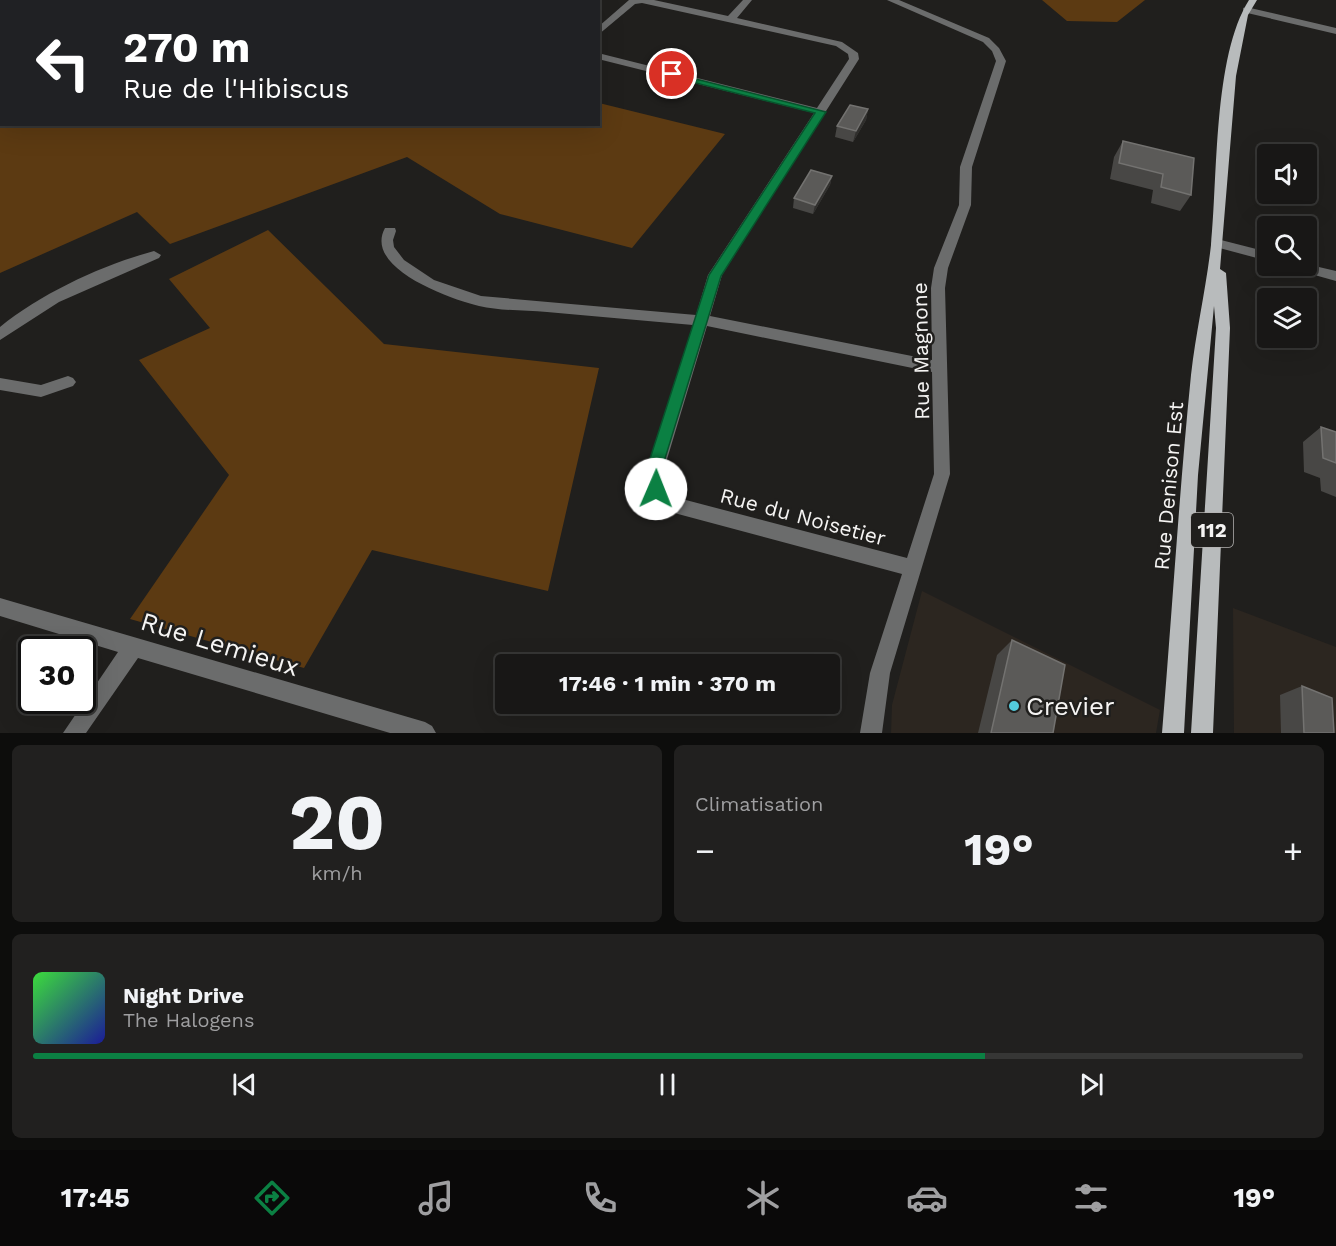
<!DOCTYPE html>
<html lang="fr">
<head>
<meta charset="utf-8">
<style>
	body { margin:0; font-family:"Work Sans",sans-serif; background:#21201f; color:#f1f3f6; height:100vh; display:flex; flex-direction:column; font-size:22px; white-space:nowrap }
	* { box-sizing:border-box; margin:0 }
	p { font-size:20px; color:#9f9fa1 }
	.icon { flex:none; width:33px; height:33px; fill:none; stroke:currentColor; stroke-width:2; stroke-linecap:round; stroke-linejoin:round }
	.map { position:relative; height:733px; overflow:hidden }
	.drawer { display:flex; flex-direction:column; gap:12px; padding:12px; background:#0d0d0c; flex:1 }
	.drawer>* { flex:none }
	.top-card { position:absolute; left:0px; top:0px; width:600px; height:126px; box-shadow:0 6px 24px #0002,0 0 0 2px #363635; background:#202124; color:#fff; overflow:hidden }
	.fabs { position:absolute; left:1257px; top:144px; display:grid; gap:12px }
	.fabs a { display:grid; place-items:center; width:60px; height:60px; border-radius:6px; background:#181716; box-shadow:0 6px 24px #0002,0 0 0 2px #363635; font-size:30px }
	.speed { position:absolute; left:18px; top:636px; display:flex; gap:12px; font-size:30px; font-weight:700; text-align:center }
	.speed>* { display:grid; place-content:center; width:78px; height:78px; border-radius:50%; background:#181716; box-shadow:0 6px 24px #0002,0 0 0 2px #363635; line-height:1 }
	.speed .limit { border:3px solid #111; border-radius:9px; background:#fff; color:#111 }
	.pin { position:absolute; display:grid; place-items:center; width:51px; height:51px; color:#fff; margin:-26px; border:3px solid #fff; border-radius:50%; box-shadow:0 2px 6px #0007 }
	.me { position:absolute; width:66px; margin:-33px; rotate:1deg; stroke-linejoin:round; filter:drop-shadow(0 0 4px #0008) }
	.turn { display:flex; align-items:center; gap:21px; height:126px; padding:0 24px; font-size:27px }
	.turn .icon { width:78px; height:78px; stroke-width:2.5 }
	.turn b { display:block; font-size:42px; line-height:51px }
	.big { font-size:45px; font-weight:700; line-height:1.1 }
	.drawer .widget { flex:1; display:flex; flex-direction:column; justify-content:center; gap:9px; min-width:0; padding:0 21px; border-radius:9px; background:#21201f }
	.drawer .dial { align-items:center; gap:0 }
	.dial b { font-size:78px; line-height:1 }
	.song { display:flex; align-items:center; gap:18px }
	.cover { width:72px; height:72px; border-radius:9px; background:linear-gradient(135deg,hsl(120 70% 55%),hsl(240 70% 35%)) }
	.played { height:6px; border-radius:3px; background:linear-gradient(90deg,#0b8043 75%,#363635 75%) }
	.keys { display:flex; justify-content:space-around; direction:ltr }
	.heat { display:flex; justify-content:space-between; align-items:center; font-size:33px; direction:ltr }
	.drawer .tiles { flex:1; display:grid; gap:12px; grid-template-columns:1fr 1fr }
	.widget:last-child { grid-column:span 2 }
	.trip { position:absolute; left:495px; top:654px; width:345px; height:60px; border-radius:6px; background:#181716; box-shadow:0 6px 24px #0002,0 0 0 2px #363635; font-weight:700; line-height:60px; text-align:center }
	.tabs { display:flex; height:96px; justify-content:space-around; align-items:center; background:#0a0909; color:#9f9fa1 }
	.tabs .icon { width:42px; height:42px }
	.tabs .selected { color:#0b8043 }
	.tabs b { font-size:27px; color:#f1f3f6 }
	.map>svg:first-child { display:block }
</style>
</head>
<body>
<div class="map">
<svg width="1336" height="733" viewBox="0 0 1336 733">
	<rect width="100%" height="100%" fill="#201f1d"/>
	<path fill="#2c2620" d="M922,591L1160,710L1156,733H891L892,705Z
		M1233,608L1336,647V733H1234Z"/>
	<path fill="#5c3a12" d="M0,0L399,1L2,2V124H598L599,103L725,134L632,248L500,214L407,157L170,244L137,212L0,273Z
		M1042,0H1145L1117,22L1067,21Z
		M268,230L384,344L599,368L548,591L372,550L304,668L130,619L229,475L139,360L210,328L169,279Z"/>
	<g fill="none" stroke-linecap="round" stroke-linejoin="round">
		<path stroke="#868583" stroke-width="2" stroke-dasharray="4.5 2" stroke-linecap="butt" d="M105,2L111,0"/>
		<path fill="#6b6c6c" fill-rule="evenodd" d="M476,0H486L487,2H477Z
			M629,0H654L728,16L743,0H752L737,18L842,42L858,53L859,59L722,275L710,316L932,360L931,288L934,268L959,205L960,167L996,61L992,51L983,42L887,0H899L989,38L999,48L1006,61L972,167L971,205L948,268L945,288L950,474L890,673L882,733H860L870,673L902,574L678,514C660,507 650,495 646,476L693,325C644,321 595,316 547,312C525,310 500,311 479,306C450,299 363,268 385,228H395L396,231L393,240L394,247L404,260L434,280L481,296L696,315L708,275L814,113L598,59V53L817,108L849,59L848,54L836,46L642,3L635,4L598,35V27ZM707,326L932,372L934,474L907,558L682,499L668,489L662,476Z
			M1246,7L1336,28V34L1243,12V8Z
			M1217,239L1268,252V261L1212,246L1211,243Z
			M154,251L161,255L159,258L59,302L0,340V327C42,293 102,265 154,251Z
			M1306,264L1336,271V281L1293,269L1291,266H1306Z
			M68,376L73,378L76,382L73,386L41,397L0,390V378L41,385Z
			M0,598L425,722L432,726L436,733H390L138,658L86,733H63L118,652L0,616Z"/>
		<path fill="#b8bbbc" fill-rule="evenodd" d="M1249,0H1257L1248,15L1236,76L1220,269L1226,273L1230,328L1213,733H1191L1216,328L1214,306L1198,475L1184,733H1162C1172,614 1179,494 1191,375C1196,331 1206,289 1211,245C1218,177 1213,57 1249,0Z"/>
	</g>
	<path fill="#484745" d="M868,109L866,120L853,142L835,137L837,126Z
		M1123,141L1191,195L1180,211L1151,203L1153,190L1110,179L1114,157Z
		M832,176L830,185L813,214L793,208L794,198Z
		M1321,427L1336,432V497L1321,491L1320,478L1304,472L1303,442Z
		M1012,640L1053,733H978L997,655Z
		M1302,686L1334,733H1281L1280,695Z"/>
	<path fill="#302f2d" d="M868,109L866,120L853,142L856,131Z
		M832,176L830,185L813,214L815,205Z"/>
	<path fill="#5b5a58" stroke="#737270" stroke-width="1.5" d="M850,105L868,109L856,131L837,126Z
		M1123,141L1194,158L1191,195L1161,187L1163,174L1119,163Z
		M811,170L832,176L815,205L794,198Z
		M1321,427L1336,432V463L1323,458Z
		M1012,640L1065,665L1053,733H991Z
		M1302,686L1332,698L1334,733H1304Z"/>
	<path fill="#0b8043" stroke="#07532c" stroke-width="1.5" d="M668,72L826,112L721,276L663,465C661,474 665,486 662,494L656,496L651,494C646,484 646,475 648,465L709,275L815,113L668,76Z"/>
	<circle fill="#53cadc" stroke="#201f1d" stroke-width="2" cx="1014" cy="706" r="6"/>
	<g text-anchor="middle" stroke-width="5" stroke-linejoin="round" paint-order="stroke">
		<rect fill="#201f1d" stroke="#b5b4b3" stroke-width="1.5" x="1191" y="513" width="42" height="34" rx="4.5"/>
		<g font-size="20" font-weight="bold" fill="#f5f4f3">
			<text x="1212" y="537">112</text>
		</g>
		<g font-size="21" fill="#f5f4f3" stroke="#201f1d">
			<text transform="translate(921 351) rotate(-91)" y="7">Rue Magnone</text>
			<text transform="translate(1169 486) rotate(-85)" y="7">Rue Denison Est</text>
			<text transform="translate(803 517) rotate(15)" y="7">Rue du Noisetier</text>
		</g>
		<g font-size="26" fill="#f5f4f3" stroke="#201f1d">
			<text transform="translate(220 644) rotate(17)" y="9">Rue Lemieux</text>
		</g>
		<g font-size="26" fill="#f5f4f3" stroke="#201f1d" text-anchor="start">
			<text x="1026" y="715">Crevier</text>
		</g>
	</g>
</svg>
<div class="fabs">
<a><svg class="icon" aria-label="sound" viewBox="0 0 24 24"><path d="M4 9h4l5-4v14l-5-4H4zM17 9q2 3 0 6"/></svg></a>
<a><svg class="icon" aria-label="search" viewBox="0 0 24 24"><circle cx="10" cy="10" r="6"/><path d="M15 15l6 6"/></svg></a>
<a><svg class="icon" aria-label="layers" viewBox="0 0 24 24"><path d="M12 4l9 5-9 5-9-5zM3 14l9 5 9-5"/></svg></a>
</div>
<div class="speed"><div class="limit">30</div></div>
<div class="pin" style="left:672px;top:74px;background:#d93025"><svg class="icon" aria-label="arrive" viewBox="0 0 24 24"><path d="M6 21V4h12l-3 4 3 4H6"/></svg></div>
<svg class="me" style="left:656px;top:489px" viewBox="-20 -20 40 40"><circle r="19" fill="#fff"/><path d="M0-13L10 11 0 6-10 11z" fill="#0b8043"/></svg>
<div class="trip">17:46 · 1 min · 370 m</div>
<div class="top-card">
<div class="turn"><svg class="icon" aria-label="left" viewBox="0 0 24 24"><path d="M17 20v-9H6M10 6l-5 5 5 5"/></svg><div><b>270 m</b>Rue de l'Hibiscus</div></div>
</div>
</div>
<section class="drawer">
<div class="tiles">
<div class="widget dial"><b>20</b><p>km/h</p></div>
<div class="widget"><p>Climatisation</p>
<div class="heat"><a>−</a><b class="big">19°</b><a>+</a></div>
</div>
<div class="widget">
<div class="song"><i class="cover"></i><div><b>Night Drive</b><p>The Halogens</p></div></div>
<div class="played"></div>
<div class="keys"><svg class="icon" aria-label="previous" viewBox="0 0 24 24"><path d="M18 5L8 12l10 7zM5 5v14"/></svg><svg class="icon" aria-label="pause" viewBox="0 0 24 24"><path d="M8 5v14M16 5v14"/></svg><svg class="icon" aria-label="next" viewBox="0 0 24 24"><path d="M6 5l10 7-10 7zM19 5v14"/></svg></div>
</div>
</div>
</section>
<nav class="tabs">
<b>17:45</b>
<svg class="icon selected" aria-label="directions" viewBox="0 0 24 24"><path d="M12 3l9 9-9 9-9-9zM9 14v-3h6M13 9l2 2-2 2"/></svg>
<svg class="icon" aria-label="music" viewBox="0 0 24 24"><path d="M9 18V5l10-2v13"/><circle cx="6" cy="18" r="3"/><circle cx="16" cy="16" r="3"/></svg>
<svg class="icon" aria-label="phone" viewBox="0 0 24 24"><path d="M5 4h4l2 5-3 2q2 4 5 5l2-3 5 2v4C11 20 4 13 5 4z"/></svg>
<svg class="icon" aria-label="climate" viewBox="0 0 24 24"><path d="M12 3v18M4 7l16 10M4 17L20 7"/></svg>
<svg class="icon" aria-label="car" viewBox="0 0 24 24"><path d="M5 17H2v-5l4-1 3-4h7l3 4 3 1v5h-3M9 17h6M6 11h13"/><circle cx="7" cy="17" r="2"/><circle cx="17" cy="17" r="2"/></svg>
<svg class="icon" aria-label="filters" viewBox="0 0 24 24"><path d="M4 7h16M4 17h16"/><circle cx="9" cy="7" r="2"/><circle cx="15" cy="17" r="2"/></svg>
<b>19°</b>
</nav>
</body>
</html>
